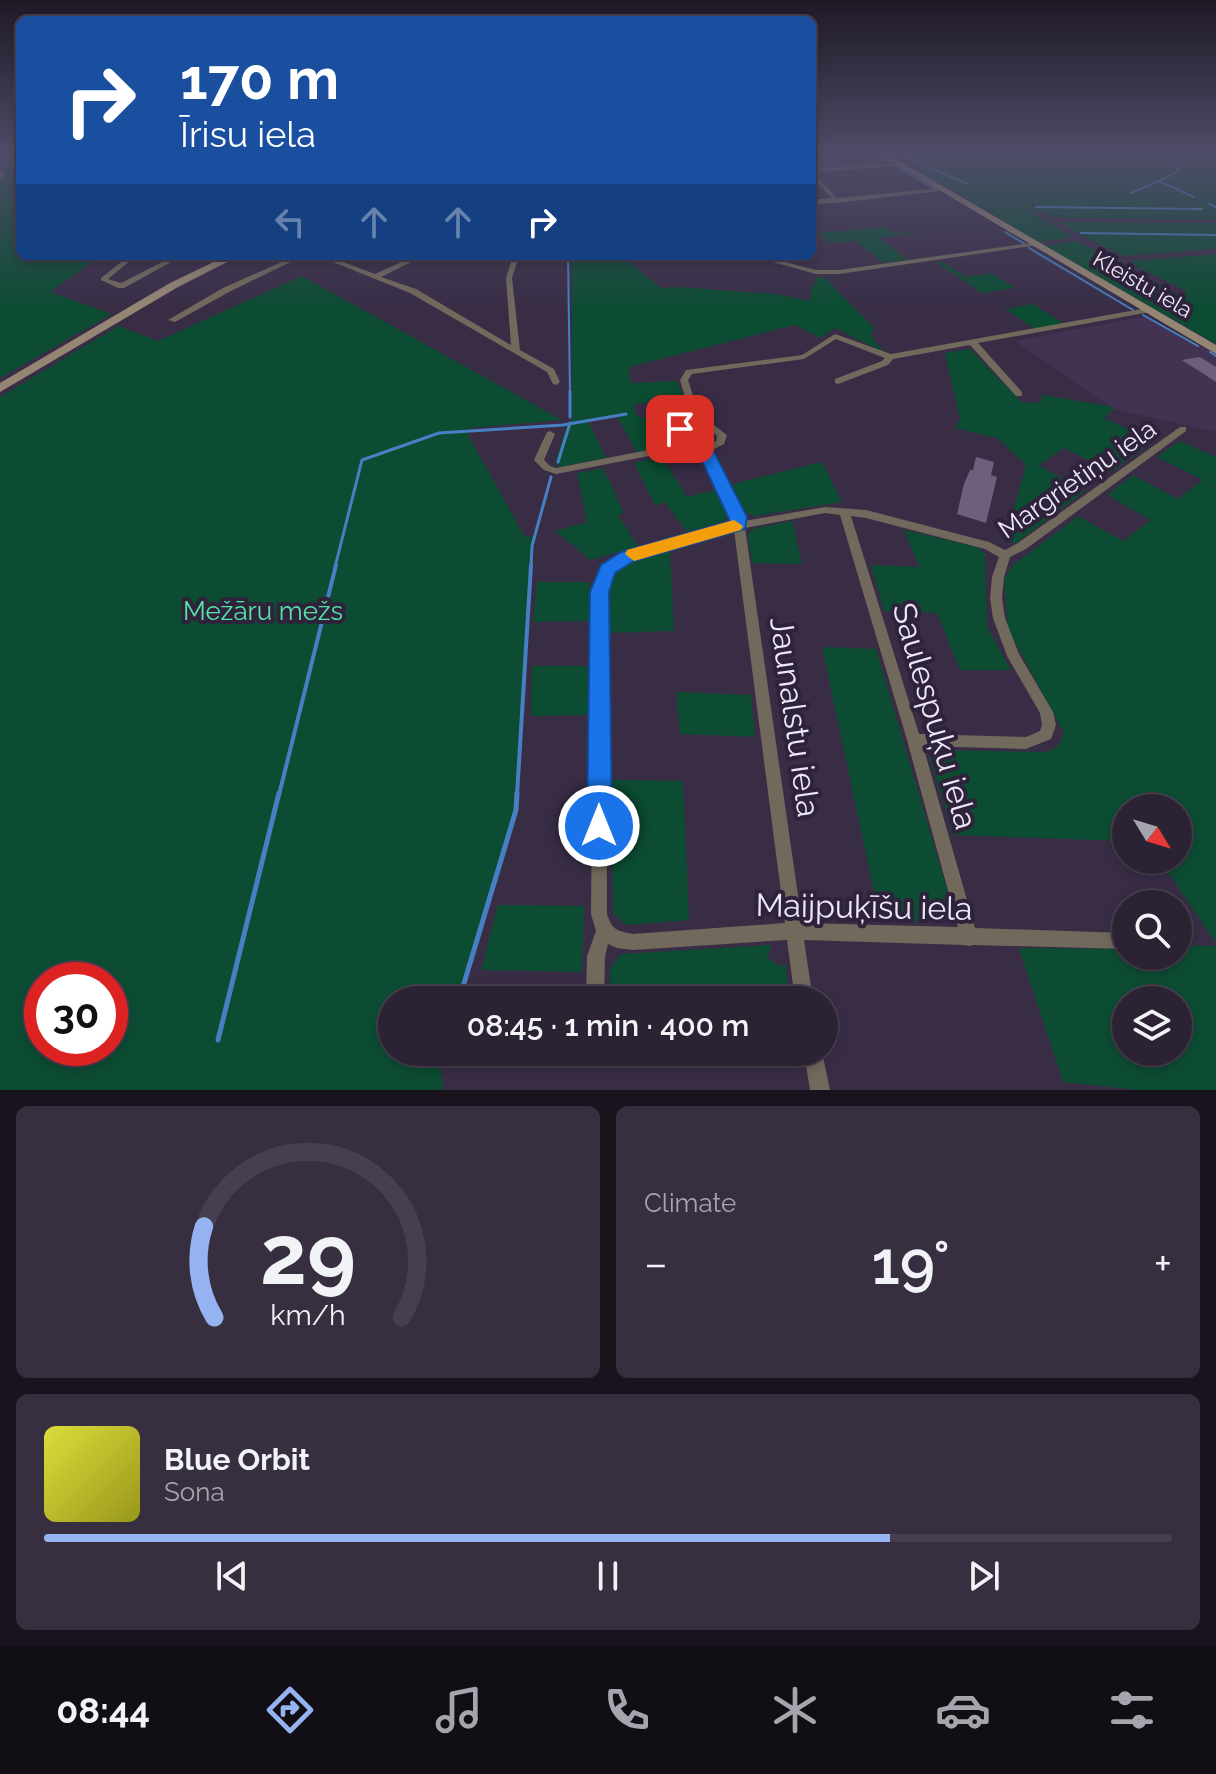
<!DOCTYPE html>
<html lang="en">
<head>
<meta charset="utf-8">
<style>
	body { margin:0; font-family:Raleway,sans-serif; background:#372f40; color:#f1f3f6; height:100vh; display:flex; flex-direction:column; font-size:30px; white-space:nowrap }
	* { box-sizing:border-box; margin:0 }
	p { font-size:26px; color:#a6a4ac }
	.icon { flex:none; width:44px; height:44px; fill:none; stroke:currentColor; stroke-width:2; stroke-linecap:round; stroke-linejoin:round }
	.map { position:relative; height:1090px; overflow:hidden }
	.sheet { display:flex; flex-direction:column; gap:16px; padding:16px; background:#18131d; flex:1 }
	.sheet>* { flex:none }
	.banner { position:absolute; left:16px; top:16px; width:800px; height:244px; border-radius:12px; box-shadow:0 4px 12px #0003,0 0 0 2px #473f4f; background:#1a4fa0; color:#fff; overflow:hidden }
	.needle { width:52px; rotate:128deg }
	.buttons { position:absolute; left:1112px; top:794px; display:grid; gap:16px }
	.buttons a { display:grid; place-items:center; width:80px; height:80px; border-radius:50%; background:#2b2234; box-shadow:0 4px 12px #0003,0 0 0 2px #473f4f; font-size:40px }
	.speed { position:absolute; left:24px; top:962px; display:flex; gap:16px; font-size:40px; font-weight:700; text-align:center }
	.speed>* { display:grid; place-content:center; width:104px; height:104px; border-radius:50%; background:#2b2234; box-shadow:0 4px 12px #0003,0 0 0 2px #473f4f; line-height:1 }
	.speed .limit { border:12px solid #d22; background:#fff; color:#111 }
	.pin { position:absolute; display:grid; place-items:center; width:68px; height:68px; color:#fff; margin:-34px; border-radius:16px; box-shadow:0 4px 12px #0006 }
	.me { position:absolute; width:88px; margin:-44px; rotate:0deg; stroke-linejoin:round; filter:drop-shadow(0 0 6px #0008) }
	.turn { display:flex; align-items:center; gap:28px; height:168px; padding:0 32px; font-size:36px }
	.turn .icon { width:104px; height:104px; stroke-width:2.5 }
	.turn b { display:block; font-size:56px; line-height:68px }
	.lanes { display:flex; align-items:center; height:76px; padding:0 32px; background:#0003; justify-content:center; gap:40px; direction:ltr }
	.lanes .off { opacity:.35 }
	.big { font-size:60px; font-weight:600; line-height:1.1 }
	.sheet .tile { flex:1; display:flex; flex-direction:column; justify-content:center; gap:12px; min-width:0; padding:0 28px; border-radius:12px; background:#372f40 }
	.sheet .dial { align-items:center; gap:0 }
	.dial svg { height:208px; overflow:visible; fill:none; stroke:#473f4f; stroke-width:7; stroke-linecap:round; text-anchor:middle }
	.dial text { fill:#f1f3f6; stroke:none }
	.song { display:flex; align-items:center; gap:24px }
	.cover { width:96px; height:96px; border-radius:12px; background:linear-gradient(135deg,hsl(60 70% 55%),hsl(60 70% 35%)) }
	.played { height:8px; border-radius:4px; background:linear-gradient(90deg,#95b2f1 75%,#473f4f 75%) }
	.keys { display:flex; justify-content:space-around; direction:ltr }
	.heat { display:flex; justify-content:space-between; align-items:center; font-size:44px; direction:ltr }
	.sheet .tiles { flex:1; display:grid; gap:16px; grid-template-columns:1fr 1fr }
	.tile:last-child { grid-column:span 2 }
	.trip { position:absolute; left:378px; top:986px; width:460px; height:80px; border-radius:40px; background:#2b2234; box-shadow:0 4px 12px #0003,0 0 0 2px #473f4f; font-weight:600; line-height:80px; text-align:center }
	.tab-bar { display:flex; height:128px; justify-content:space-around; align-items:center; background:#110e15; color:#a6a4ac }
	.tab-bar .icon { width:56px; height:56px }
	.tab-bar .selected { color:#95b2f1 }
	.tab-bar b { font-size:36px; color:#f1f3f6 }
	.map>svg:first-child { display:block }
</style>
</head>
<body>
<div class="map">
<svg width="1216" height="1090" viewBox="0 0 1216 1090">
	<rect width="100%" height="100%" fill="#392d46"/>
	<path fill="#423353" d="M812,155H878L892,163L822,169L812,162Z
		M1147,316L1216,355V432L1114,409L1015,341Z"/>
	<path fill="#0c4c33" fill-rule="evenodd" d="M20,155V256H101L50,292L112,314L0,378V163Z
		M919,155H1216V220L1057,218L1025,208L1073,237L1039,242L914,168Z
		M1062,222L1216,223V249L1123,256L1059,223Z
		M885,227L894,233L921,232L879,238L908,260L884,263L855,241L830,243L818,233Z
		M1078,241L1178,295L1188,292L1132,264L1133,261L1216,254V344L1045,246Z
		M572,256H628L629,262L661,288L679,287L776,294L811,301V290L817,277L825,278L874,328L871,336L884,352L835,328L821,338L795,325L629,367L631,383L677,381L685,401L634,404L636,415L672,431L674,441L668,446L637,452L617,416L587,419L606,458L560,467L555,462L567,424L572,420Z
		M943,262L966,277L991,273L1015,288L982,293L937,263Z
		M302,276L562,420L469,428V437L525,537L534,536L516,810L459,1000H392V1052H443L440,1062L443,1090H0V397L118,326L158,341ZM42,980H110V1048H42Z
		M1033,304L1064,324L1035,329L1005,309Z
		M970,349L1022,403L1041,402L1042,395L1109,406L1114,409L1104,418L1153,441L1112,472L1064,448L1039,465L1085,491L1016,543L1004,542L1026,465L997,438L955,428L960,419L945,353Z
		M1180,441L1216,457V943L1172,878L1154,860H1178V808H1126V841L953,835L930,758L937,750L1047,752L1058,746L1064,733L1008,629L1004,579L1013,565L1078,516L1123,541L1151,520L1107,495L1133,475L1178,499L1203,480L1157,457Z
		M662,456L687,497L716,490L729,513L724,521L687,532L665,502L655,505L634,463Z
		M822,462L842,502L754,516L745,512L732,484Z
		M603,468L624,513L618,515L638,546L591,560L555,531L587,522L577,473Z
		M792,521L802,564L752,563L748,534L755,528Z
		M904,530L977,547L985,553L987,627L1011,670H960L937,613L884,611L871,565L919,567Z
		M670,551L674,631L608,633C611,567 605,569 670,551Z
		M537,582H590L589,621L533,622Z
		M822,647L876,649L953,910L942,922L880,920Z
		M532,666H589L588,715L531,716Z
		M676,692L751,695L755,737L680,734Z
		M611,780L683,781L689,920L626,925L613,913Z
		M498,905L584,906L582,972L481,970Z
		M772,945L767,957L779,966L786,965L789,1000H609L610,969L621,954Z
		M1189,946H1216V1090H1137L1063,1082L1019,948L1126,949V956H1184ZM1126,1000H1178V1052H1126Z"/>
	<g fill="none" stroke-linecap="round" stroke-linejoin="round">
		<path stroke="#467fc2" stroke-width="2" d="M1188,155L1175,173L1159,181L1194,197
			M913,160L968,184
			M897,167L935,189
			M1131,193L1159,181
			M1209,204L1216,207
			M1036,207L1202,209
			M1005,232L1025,244
			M1081,233L1216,235
			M1029,248L1133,310
			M568,256L570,393
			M1143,315L1198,346
			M1210,352L1216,356"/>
		<path stroke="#467fc2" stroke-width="3" d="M570,391V417
			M558,462L570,423
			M335,567L362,460L439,433L563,425L626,414
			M531,567L532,546L551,477"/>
		<path stroke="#467fc2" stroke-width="4" d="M279,795L336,565
			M517,795L531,565"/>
		<path stroke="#467fc2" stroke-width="5" d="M459,1000L516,810L517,793
			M218,1040L279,793
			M440,1062L443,1052"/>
	</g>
	<path fill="#6d607c" d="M1200,357L1216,367V382L1182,360Z
		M976,457L994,462L991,475L997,477L986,523L957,514L964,484L970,470H973Z"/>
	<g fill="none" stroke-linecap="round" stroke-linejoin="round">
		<path fill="#72695d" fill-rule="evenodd" d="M899,155H906L911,158L906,159Z
			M902,163L900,166L812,172V168Z
			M0,169L6,174L0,179Z
			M812,172L837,198L945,188L948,190L837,203L812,204V200L832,198L812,177Z
			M1037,242L1040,244L1039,245L839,274H816L751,256H762L816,270H839Z
			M129,256H136L108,279L121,283L174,256H182L124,288H118L101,280V278Z
			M295,256H303L229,292L175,322L168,320L223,288Z
			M318,256H327L375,274L415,256H423L381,277L416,289L511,345L506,278L513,256H519L512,278L520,350L554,369L560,382L556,385L553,384L547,372L410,293Z
			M1147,308L1151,310L1150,312L978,343L1022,392V396H1016L970,345L893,359L888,365L838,384L835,383V379L882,361L885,358L836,339L804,359L692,374L688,380L701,421L711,423L727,435L724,444L710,451L744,521L825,507L866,510L989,542L1005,550L1018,543L1180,427H1186V431L1026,549L1010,557L1004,577L1002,598L1005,618L1019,654L1053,712L1056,725L1051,739L1026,749L923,746L975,928L1126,933V949L973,945L969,946L964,945L804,940L813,1000H795L787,940L633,950L617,948L608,944L605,956L604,1000H586L587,956L596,931L591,914L594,592L603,566L623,553L733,523V517L701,452L685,449L556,474L544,470L534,460L547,432L550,431L555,434L544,460L550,466L556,468L679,444L672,435L684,423L692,421L680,380L686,370L802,355L835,334L891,354ZM697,426L705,427L717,436L716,441L704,447L688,444L682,435L690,427ZM825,513L840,515L907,740L958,927L802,923L745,528ZM851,516L866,518L985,549L999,557L992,577L990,598L993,618L1007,656L1040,713L1042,725L1040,731L1026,737L919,734ZM734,530L785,923L633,934C617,931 612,930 607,914L606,592L612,571L631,559Z
			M804,1052H822L830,1090H810Z"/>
		<path fill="#958674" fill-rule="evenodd" d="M880,155H889L1216,345V354Z
			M226,256H239L178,287L0,392V383L170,283Z"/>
	</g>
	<linearGradient id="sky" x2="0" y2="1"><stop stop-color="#1f1926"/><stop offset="0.5" stop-color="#4e4c68"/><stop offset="1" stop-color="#4e4c68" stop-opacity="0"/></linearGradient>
	<rect width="1216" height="307" fill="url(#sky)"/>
	<path fill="#1a73e8" stroke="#114b97" stroke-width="2" d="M680,424L687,429L684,435L690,442L710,447L713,450L747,517L745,529L634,561L615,573L609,592L612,826L608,835L599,838L590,835L587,826L590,592L601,565L621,552L730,521L699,454C685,451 673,450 669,435L674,426Z"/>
	<path fill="#f59e0b" d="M734,520L743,526L741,530L634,561L625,554L627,550Z"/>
	<g text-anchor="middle" stroke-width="8" stroke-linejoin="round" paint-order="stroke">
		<g font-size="22" fill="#eee7f7" stroke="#2f233c">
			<text transform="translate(1143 284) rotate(30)" y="8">Kleistu iela</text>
		</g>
		<g font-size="26" fill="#eee7f7" stroke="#2f233c">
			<text transform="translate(1077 479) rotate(-35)" y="9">Margrietiņu iela</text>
		</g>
		<g font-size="26" fill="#54e2a6" stroke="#2f233c">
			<text x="263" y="620">Mežāru mežs</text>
		</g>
		<g font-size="32" fill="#eee7f7" stroke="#2f233c">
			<text transform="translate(935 716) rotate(74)" y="11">Saulespuķu iela</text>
			<text transform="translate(795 717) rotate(82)" y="11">Jaunalstu iela</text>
			<text transform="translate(864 907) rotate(1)" y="11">Maijpuķīšu iela</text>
		</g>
	</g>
</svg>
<div class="buttons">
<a><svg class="needle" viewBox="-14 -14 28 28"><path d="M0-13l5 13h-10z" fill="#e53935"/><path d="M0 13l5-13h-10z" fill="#a6a4ac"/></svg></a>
<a><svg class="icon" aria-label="search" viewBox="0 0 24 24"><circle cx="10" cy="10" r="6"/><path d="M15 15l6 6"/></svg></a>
<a><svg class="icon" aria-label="layers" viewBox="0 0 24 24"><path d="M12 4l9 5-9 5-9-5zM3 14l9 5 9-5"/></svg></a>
</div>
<div class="speed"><div class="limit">30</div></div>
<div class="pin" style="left:680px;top:429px;background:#d93025"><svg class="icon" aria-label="arrive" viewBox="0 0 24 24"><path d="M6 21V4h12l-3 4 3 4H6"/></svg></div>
<svg class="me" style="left:599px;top:826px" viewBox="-20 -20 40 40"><circle r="17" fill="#1a73e8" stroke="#fff" stroke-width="3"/><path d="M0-11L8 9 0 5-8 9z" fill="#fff"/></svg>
<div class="trip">08:45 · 1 min · 400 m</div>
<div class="banner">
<div class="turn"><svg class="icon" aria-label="right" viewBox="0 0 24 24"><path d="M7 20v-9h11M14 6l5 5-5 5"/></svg><div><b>170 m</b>Īrisu iela</div></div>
<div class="lanes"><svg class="icon off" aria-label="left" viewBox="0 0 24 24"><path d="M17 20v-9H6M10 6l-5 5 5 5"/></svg><svg class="icon off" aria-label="ahead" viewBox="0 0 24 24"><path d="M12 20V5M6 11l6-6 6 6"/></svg><svg class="icon off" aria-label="ahead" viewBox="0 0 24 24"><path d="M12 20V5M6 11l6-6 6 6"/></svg><svg class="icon" aria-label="right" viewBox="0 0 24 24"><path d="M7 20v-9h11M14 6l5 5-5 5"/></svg></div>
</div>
</div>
<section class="sheet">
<div class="tiles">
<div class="tile dial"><svg viewBox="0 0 100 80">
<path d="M14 69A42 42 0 1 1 86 69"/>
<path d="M14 69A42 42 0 0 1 10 34" stroke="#95b2f1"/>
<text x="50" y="56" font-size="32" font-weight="700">29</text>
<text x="50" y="72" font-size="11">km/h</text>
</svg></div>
<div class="tile"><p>Climate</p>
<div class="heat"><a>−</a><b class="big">19°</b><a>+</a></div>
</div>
<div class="tile">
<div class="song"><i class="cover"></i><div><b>Blue Orbit</b><p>Sona</p></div></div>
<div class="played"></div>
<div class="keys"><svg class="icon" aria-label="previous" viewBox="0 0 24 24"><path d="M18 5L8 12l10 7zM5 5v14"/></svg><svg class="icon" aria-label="pause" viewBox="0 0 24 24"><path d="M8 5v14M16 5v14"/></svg><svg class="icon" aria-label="next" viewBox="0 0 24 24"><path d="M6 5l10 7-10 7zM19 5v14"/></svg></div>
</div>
</div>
</section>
<nav class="tab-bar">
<b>08:44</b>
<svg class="icon selected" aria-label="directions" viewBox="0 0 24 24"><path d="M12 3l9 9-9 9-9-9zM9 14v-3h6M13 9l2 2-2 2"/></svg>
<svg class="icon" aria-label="music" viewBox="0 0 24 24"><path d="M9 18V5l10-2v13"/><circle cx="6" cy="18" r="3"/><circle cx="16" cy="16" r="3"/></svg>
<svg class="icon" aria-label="phone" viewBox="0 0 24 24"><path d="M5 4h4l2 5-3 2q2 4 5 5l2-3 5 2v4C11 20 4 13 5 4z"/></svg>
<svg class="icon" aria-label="climate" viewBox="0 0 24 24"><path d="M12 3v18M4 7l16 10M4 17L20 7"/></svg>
<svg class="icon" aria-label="car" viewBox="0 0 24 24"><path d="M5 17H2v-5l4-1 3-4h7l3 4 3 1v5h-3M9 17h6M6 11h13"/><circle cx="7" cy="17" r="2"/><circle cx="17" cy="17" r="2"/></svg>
<svg class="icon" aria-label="filters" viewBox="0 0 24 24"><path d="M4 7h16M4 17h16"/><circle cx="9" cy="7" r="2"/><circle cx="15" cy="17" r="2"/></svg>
</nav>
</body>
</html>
